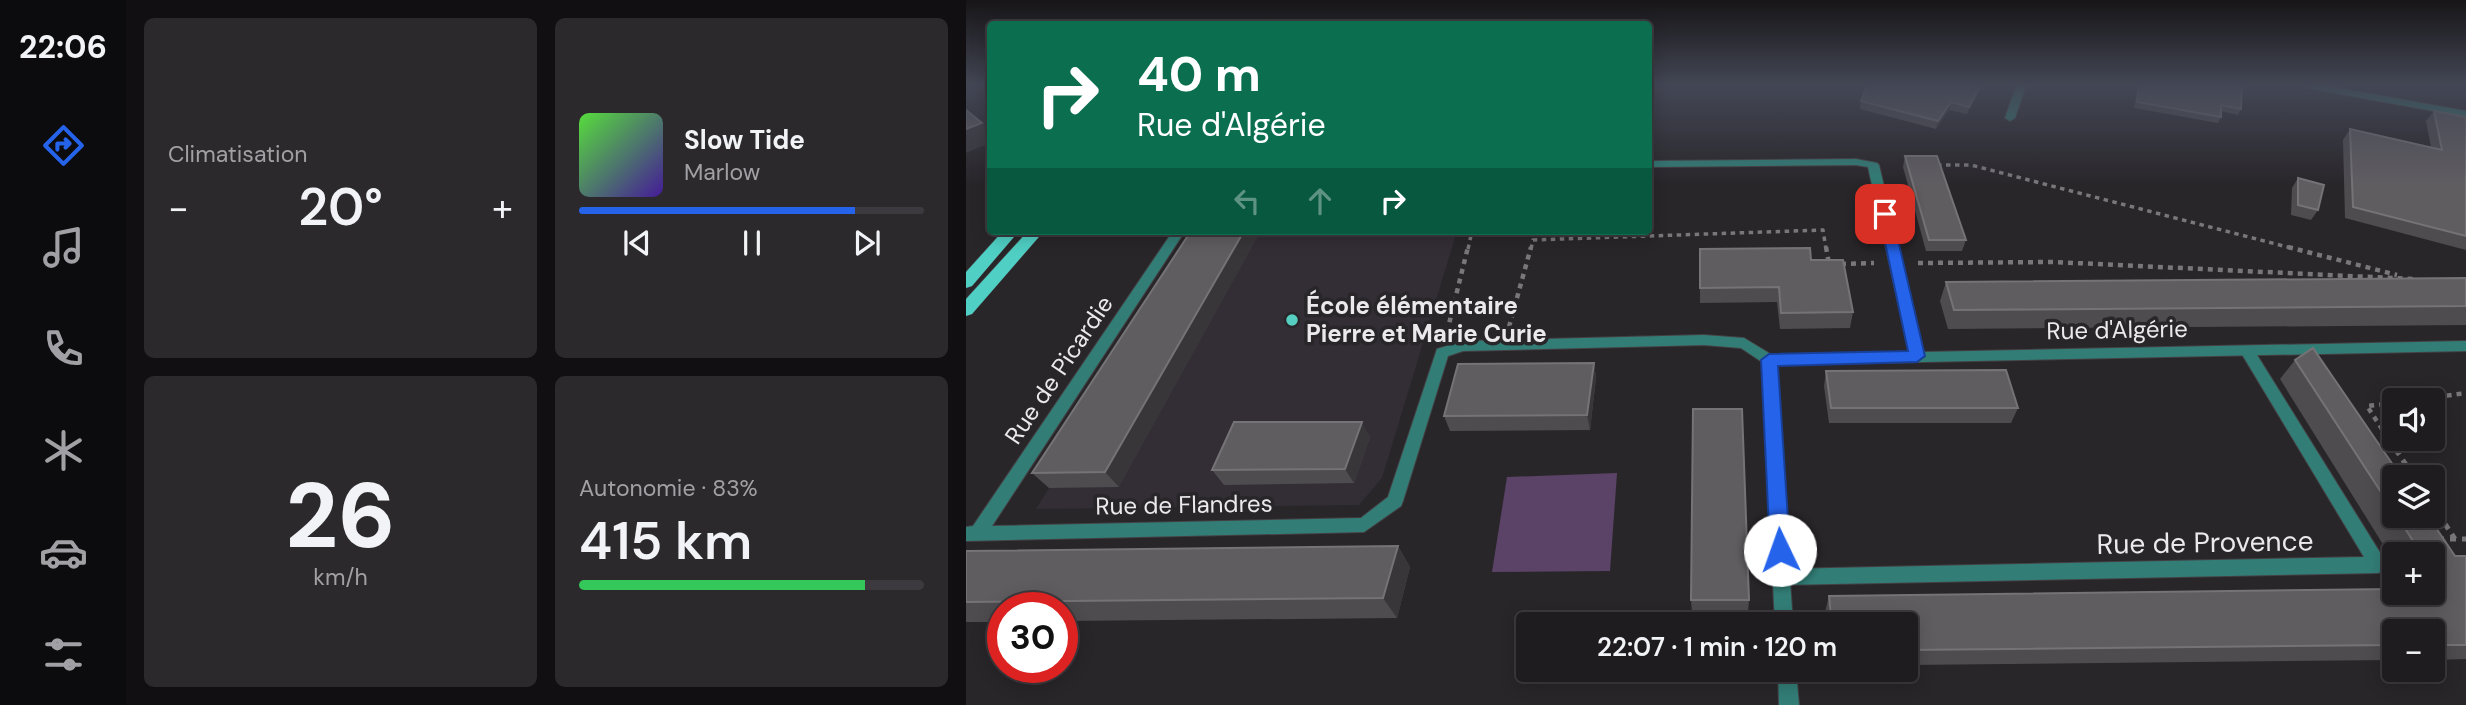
<!DOCTYPE html>
<html lang="fr">
<head>
<meta charset="utf-8">
<style>
	body { margin:0; font-family:"DM Sans",sans-serif; background:#2c292d; color:#f1f3f6; height:100vh; display:flex; flex-direction:column; font-size:26px; white-space:nowrap }
	* { box-sizing:border-box; margin:0 }
	p { font-size:23px; color:#a1a1a5 }
	.icon { flex:none; width:38px; height:38px; fill:none; stroke:currentColor; stroke-width:2; stroke-linecap:round; stroke-linejoin:round }
	.map { position:relative; flex:1; overflow:hidden }
	.sheet { display:flex; flex-direction:column; gap:18px; padding:18px; background:#110f12; width:840px }
	.sheet>* { flex:none }
	.top-card { position:absolute; left:21px; top:21px; width:665px; height:214px; border-radius:7px; box-shadow:0 4px 18px #0003,0 0 0 2px #3c3a3e; background:#0b6e4f; color:#fff; overflow:hidden }
	.controls { position:absolute; left:1416px; top:388px; display:grid; gap:14px }
	.controls a { display:grid; place-items:center; width:63px; height:63px; border-radius:7px; background:#1f1c20; box-shadow:0 4px 18px #0003,0 0 0 2px #3c3a3e; font-size:35px }
	.speed { position:absolute; left:21px; top:592px; display:flex; gap:14px; font-size:35px; font-weight:700; text-align:center }
	.speed>* { display:grid; place-content:center; width:91px; height:91px; border-radius:50%; background:#1f1c20; box-shadow:0 4px 18px #0003,0 0 0 2px #3c3a3e; line-height:1 }
	.speed .limit { border:10px solid #d22; background:#fff; color:#111 }
	.pin { position:absolute; display:grid; place-items:center; width:60px; height:60px; color:#fff; margin:-30px; border-radius:14px; box-shadow:0 4px 10px #0006 }
	.me { position:absolute; width:77px; margin:-38px; rotate:357deg; stroke-linejoin:round; filter:drop-shadow(0 0 5px #0008) }
	.turn { display:flex; align-items:center; gap:24px; height:147px; padding:0 35px; font-size:32px }
	.turn .icon { width:91px; height:91px; stroke-width:2.5 }
	.turn b { display:block; font-size:49px; line-height:60px }
	.lanes { display:flex; align-items:center; height:66px; padding:0 35px; background:#0003; justify-content:center; gap:35px; direction:ltr }
	.lanes .off { opacity:.35 }
	.big { font-size:52px; font-weight:600; line-height:1.1 }
	.sheet .tile { flex:1; display:flex; flex-direction:column; justify-content:center; gap:10px; min-width:0; padding:0 24px; border-radius:10px; background:#2c292d }
	.sheet .dial { align-items:center; gap:0 }
	.dial b { font-size:91px; line-height:1 }
	.song { display:flex; align-items:center; gap:21px }
	.cover { width:84px; height:84px; border-radius:10px; background:linear-gradient(135deg,hsl(110 70% 55%),hsl(260 70% 35%)) }
	.played { height:7px; border-radius:4px; background:linear-gradient(90deg,#2563eb 80%,#3c3a3e 80%) }
	.keys { display:flex; justify-content:space-around; direction:ltr }
	.heat { display:flex; justify-content:space-between; align-items:center; font-size:38px; direction:ltr }
	.charge { height:10px; border-radius:5px; background:linear-gradient(90deg,#34c759 83%,#3c3a3e 0) }
	.sheet .tiles { flex:1; display:grid; gap:18px; grid-template-columns:repeat(2,1fr) }
	.trip { position:absolute; left:550px; top:612px; width:402px; height:70px; border-radius:7px; background:#1f1c20; box-shadow:0 4px 18px #0003,0 0 0 2px #3c3a3e; font-weight:600; line-height:70px; text-align:center }
	main { display:flex; flex:1; min-height:0 }
	.menu { display:flex; flex-direction:column; width:126px; justify-content:space-around; align-items:center; background:#0c0b0d; color:#a1a1a5 }
	.menu .icon { width:49px; height:49px }
	.menu .active { color:#2563eb }
	.menu b { font-size:32px; color:#f1f3f6 }
	.map>svg:first-child { display:block }
</style>
</head>
<body>
<main>
<nav class="menu">
<b>22:06</b>
<svg class="icon active" aria-label="directions" viewBox="0 0 24 24"><path d="M12 3l9 9-9 9-9-9zM9 14v-3h6M13 9l2 2-2 2"/></svg>
<svg class="icon" aria-label="music" viewBox="0 0 24 24"><path d="M9 18V5l10-2v13"/><circle cx="6" cy="18" r="3"/><circle cx="16" cy="16" r="3"/></svg>
<svg class="icon" aria-label="phone" viewBox="0 0 24 24"><path d="M5 4h4l2 5-3 2q2 4 5 5l2-3 5 2v4C11 20 4 13 5 4z"/></svg>
<svg class="icon" aria-label="climate" viewBox="0 0 24 24"><path d="M12 3v18M4 7l16 10M4 17L20 7"/></svg>
<svg class="icon" aria-label="car" viewBox="0 0 24 24"><path d="M5 17H2v-5l4-1 3-4h7l3 4 3 1v5h-3M9 17h6M6 11h13"/><circle cx="7" cy="17" r="2"/><circle cx="17" cy="17" r="2"/></svg>
<svg class="icon" aria-label="filters" viewBox="0 0 24 24"><path d="M4 7h16M4 17h16"/><circle cx="9" cy="7" r="2"/><circle cx="15" cy="17" r="2"/></svg>
</nav>
<section class="sheet">
<div class="tiles">
<div class="tile"><p>Climatisation</p>
<div class="heat"><a>−</a><b class="big">20°</b><a>+</a></div>
</div>
<div class="tile">
<div class="song"><i class="cover"></i><div><b>Slow Tide</b><p>Marlow</p></div></div>
<div class="played"></div>
<div class="keys"><svg class="icon" aria-label="previous" viewBox="0 0 24 24"><path d="M18 5L8 12l10 7zM5 5v14"/></svg><svg class="icon" aria-label="pause" viewBox="0 0 24 24"><path d="M8 5v14M16 5v14"/></svg><svg class="icon" aria-label="next" viewBox="0 0 24 24"><path d="M6 5l10 7-10 7zM19 5v14"/></svg></div>
</div>
<div class="tile dial"><b>26</b><p>km/h</p></div>
<div class="tile"><p>Autonomie · 83%</p><b class="big">415 km</b><div class="charge"></div></div>
</div>
</section>
<div class="map">
<svg width="1500" height="705" viewBox="0 0 1500 705">
	<rect width="100%" height="100%" fill="#29262a"/>
	<path fill="#332d36" d="M245,231H491L416,478L393,505L70,509Z"/>
	<path fill="#5b4367" d="M651,473L644,571L526,572L541,477Z"/>
	<g fill="none" stroke-linecap="round" stroke-linejoin="round">
		<g stroke="#444145" stroke-width="2">
			<path id="lane" d="M1281,346L1286,347L1418,559L1421,565L1418,571L1412,573L816,585L810,583L807,577L810,571L816,569L1398,557L1274,351Z"/>
		</g>
		<g stroke="#444145" stroke-width="2">
			<path id="street" d="M1050,86H1060L1049,118L1044,121L1039,118Z
				M1341,86H1362L1500,111V117L1346,89Z
				M890,159L911,163L913,165L957,352L1500,341V351L810,365L827,625H809L796,362L775,348L738,345L497,351L482,356L437,501L435,506L398,532L0,541V527L7,526L207,231H219L26,526L395,518L422,497L471,349L497,341L738,335L778,338L806,355L943,352L902,167L890,165L682,167V161Z
				M812,670H830L833,705H813Z"/>
		</g>
		<g stroke="#444145" stroke-width="1">
			<path id="primary" d="M37,231H53L6,286L0,288V272Z
				M62,231H78L6,314L0,316V299Z"/>
		</g>
		<path stroke="#79777a" stroke-width="3.5" stroke-dasharray="4.5 4.5" stroke-linecap="butt" d="M971,165H1005L1329,249
			M502,249L506,231
			M565,249L567,240L857,230L860,249"/>
		<path stroke="#79777a" stroke-width="4.5" stroke-dasharray="5 5" stroke-linecap="butt" d="M860,247L863,264
			M1322,247L1431,275
			M952,263L1088,262L1447,279
			M875,264L908,263
			M543,327L565,247
			M481,332L502,247
			M1441,401L1500,393
			M1428,403L1401,406L1431,452"/>
		<path stroke="#79777a" stroke-width="5" stroke-dasharray="6 6" stroke-linecap="butt" d="M1430,450L1449,478
			M1466,504L1489,539
			M1472,539H1500"/>
		<use href="#lane" fill="#327e77" fill-rule="evenodd"/>
		<use href="#street" fill="#327e77" fill-rule="evenodd"/>
		<use href="#primary" fill="#50d0c5" fill-rule="evenodd"/>
	</g>
	<path fill="#4f4c50" d="M1172,86H1276L1275,109L1272,115L1255,111V117L1252,123L1168,108Z
		M1013,92L1001,114L983,110L970,129L894,109L895,101Z
		M1468,111L1500,117V250L1379,218L1377,140L1384,129L1465,147L1460,121Z
		M939,156L1000,240L996,251H960L937,167Z
		M1332,178L1352,210L1345,220L1325,215L1326,188Z
		M225,231L153,487L83,488L66,473Z
		M734,249L845,260L887,312L884,328L814,329L811,302L734,303Z
		M1500,278V325L982,329L974,301L980,282Z
		M1329,360L1428,512V516H1462L1489,556H1500V659L1466,660V632H1428V660L940,665V625H861L859,612L863,596L1466,593V555H1428V562L1314,379Z
		M628,363L630,378L624,430L484,431L478,416Z
		M860,371L1052,408L1045,423H863L858,386Z
		M404,437L388,483L258,485L246,470Z
		M432,546L444,567L431,618L96,621V607H37V622H0V551Z
		M725,600H783L782,613H726Z"/>
	<path fill="#39363a" d="M1014,86L1013,92L1001,114L1003,107Z
		M985,102L983,110L970,129L972,121Z
		M16,123L24,134V143L0,153V129Z
		M278,231H295L153,487L139,472Z
		M628,363L630,378L624,430L621,415Z
		M396,422L404,437L388,483L379,469Z
		M432,546L444,567L431,618L417,598Z"/>
	<path fill="#605d61" stroke="#757376" stroke-width="2" d="M901,86H1014L1003,107L985,102L972,121L895,101Z
		M1173,86H1276L1275,109L1255,105V117L1171,102Z
		M0,110L16,123L0,129Z
		M1468,111L1500,117V236L1387,207L1384,129L1476,150Z
		M939,156H971L1000,240H963Z
		M1332,178L1358,185L1352,210L1332,205Z
		M225,231H278L139,472L66,473Z
		M844,248L845,260H877L887,312L815,313L813,287L734,288V249Z
		M1500,278V306L988,310L980,282Z
		M1347,348L1436,478H1428V512L1329,360Z
		M628,363L621,415L478,416L492,364Z
		M1040,370L1052,408H865L860,371Z
		M727,409H776L783,600H725Z
		M268,422H396L379,469L246,470Z
		M1431,516H1462L1489,556H1500V645H1466V632H1428V645L940,650V625H866L863,596L1428,589V593H1466V588H1477L1466,571V555H1456Z
		M432,546L417,598L0,602V551Z"/>
	<linearGradient id="sky" x2="0" y2="1"><stop stop-color="#171517"/><stop offset="0.46" stop-color="#434755"/><stop offset="1" stop-color="#434755" stop-opacity="0"/></linearGradient>
	<rect width="1500" height="185" fill="url(#sky)"/>
	<path fill="#2563eb" stroke="#184099" stroke-width="2" d="M919,210L926,214L959,356L951,362L812,366L824,550L821,556L814,558L807,556L804,550L795,360L803,354L942,351L913,214Z"/>
	<circle fill="#57cec2" stroke="#29262a" stroke-width="2.5" cx="326" cy="320" r="7"/>
	<g text-anchor="middle" stroke-width="7" stroke-linejoin="round" paint-order="stroke">
		<g font-size="24" font-weight="bold" fill="#ebe9ec" stroke="#29262a" text-anchor="start">
			<text x="340" y="314">École élémentaire<tspan x="340" dy="28">Pierre et Marie Curie</tspan></text>
		</g>
		<g font-size="24" fill="#ebe9ec" stroke="#29262a">
			<text transform="translate(1151 330) rotate(-1)" y="8">Rue d'Algérie</text>
			<text transform="translate(93 370) rotate(-56)" y="8">Rue de Picardie</text>
			<text transform="translate(218 505) rotate(-1)" y="8">Rue de Flandres</text>
		</g>
		<g font-size="28" fill="#ebe9ec" stroke="#29262a">
			<text transform="translate(1239 542) rotate(-1)" y="10">Rue de Provence</text>
		</g>
	</g>
</svg>
<div class="controls">
<a><svg class="icon" aria-label="sound" viewBox="0 0 24 24"><path d="M4 9h4l5-4v14l-5-4H4zM17 9q2 3 0 6"/></svg></a>
<a><svg class="icon" aria-label="layers" viewBox="0 0 24 24"><path d="M12 4l9 5-9 5-9-5zM3 14l9 5 9-5"/></svg></a>
<a>+</a>
<a>−</a>
</div>
<div class="speed"><div class="limit">30</div></div>
<div class="pin" style="left:919px;top:214px;background:#d93025"><svg class="icon" aria-label="arrive" viewBox="0 0 24 24"><path d="M6 21V4h12l-3 4 3 4H6"/></svg></div>
<svg class="me" style="left:814px;top:550px" viewBox="-20 -20 40 40"><circle r="19" fill="#fff"/><path d="M0-13L10 11 0 6-10 11z" fill="#2563eb"/></svg>
<div class="trip">22:07 · 1 min · 120 m</div>
<div class="top-card">
<div class="turn"><svg class="icon" aria-label="right" viewBox="0 0 24 24"><path d="M7 20v-9h11M14 6l5 5-5 5"/></svg><div><b>40 m</b>Rue d'Algérie</div></div>
<div class="lanes"><svg class="icon off" aria-label="left" viewBox="0 0 24 24"><path d="M17 20v-9H6M10 6l-5 5 5 5"/></svg><svg class="icon off" aria-label="ahead" viewBox="0 0 24 24"><path d="M12 20V5M6 11l6-6 6 6"/></svg><svg class="icon" aria-label="right" viewBox="0 0 24 24"><path d="M7 20v-9h11M14 6l5 5-5 5"/></svg></div>
</div>
</div>
</main>
</body>
</html>
